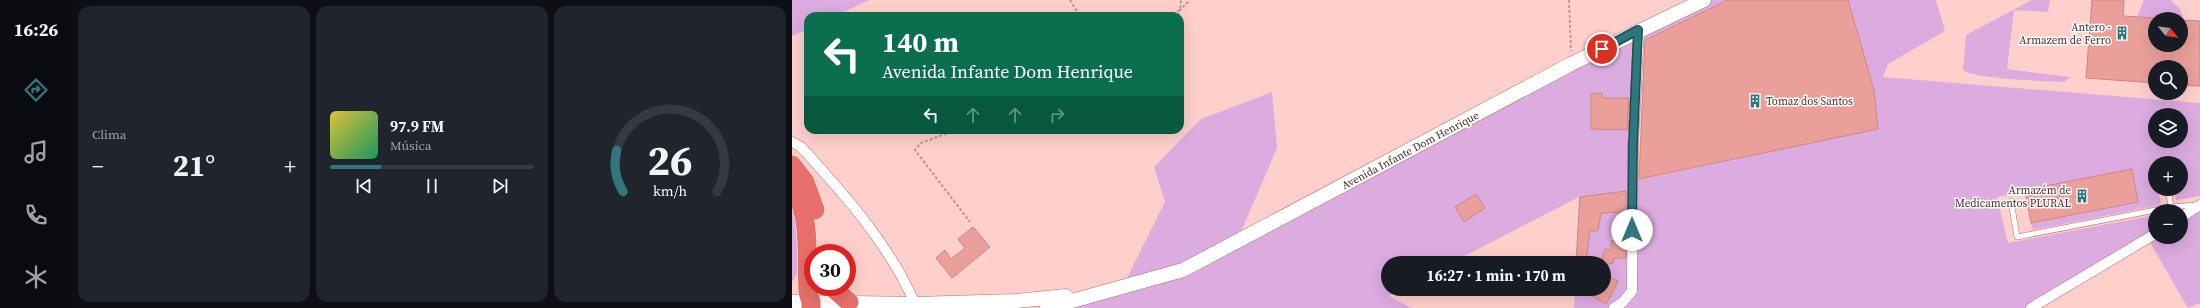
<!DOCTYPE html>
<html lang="pt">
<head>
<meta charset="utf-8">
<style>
	body { margin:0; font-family:"Source Serif 4",serif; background:#20242c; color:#f1f3f6; height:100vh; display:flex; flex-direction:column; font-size:15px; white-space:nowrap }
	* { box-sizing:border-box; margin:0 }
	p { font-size:13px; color:#9ea1a6 }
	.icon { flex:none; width:22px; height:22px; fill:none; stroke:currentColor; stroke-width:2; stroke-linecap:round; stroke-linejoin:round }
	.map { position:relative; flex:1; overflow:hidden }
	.side { display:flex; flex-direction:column; gap:6px; padding:6px; background:#0d0f14; width:720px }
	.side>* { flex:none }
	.banner { position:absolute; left:12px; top:12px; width:380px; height:122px; border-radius:12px; box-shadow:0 4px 16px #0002; background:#0b6e4f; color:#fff; overflow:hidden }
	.needle { width:26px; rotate:119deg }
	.tools { position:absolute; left:1356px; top:12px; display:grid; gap:8px }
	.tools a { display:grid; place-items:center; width:40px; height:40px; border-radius:50%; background:#171b24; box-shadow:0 4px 16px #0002; font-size:20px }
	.speed { position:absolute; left:12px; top:244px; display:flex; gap:8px; font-size:20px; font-weight:700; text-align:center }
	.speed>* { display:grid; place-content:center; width:52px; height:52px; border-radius:50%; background:#171b24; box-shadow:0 4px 16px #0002; line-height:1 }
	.speed .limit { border:6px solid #d22; background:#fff; color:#111 }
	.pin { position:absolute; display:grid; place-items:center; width:34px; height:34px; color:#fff; margin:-17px; border:2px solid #fff; border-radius:50%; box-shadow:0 1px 4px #0007 }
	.me { position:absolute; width:44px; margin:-22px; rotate:0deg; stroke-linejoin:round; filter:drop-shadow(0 0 3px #0008) }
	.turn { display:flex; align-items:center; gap:14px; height:84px; padding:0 12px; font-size:18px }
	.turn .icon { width:52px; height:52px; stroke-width:2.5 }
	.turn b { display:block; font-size:28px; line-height:34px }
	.lanes { display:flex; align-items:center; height:38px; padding:0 12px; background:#0003; justify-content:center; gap:20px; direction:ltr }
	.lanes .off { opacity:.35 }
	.big { font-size:30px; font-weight:700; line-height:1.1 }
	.side .widget { flex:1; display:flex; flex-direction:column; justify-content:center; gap:6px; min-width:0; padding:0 14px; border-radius:12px; background:#20242c }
	.side .dial { align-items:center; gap:0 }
	.dial svg { height:104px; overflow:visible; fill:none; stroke:#363941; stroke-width:7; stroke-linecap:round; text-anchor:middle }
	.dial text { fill:#f1f3f6; stroke:none }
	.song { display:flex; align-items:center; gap:12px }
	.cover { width:48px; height:48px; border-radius:6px; background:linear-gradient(135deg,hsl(50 70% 55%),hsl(150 70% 35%)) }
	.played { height:4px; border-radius:2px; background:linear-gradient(90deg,#2e777e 25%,#363941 25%) }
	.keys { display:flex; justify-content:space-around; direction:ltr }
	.heat { display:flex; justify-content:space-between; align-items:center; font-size:22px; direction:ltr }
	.side .tiles { flex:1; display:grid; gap:6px; grid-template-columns:repeat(3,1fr) }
	.trip { position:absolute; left:589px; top:256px; width:230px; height:40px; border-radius:20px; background:#171b24; box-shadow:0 4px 16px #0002; font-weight:700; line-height:40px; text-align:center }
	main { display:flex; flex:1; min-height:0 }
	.tabs { display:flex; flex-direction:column; width:72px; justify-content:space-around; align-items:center; background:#090b0e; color:#9ea1a6 }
	.tabs .icon { width:28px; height:28px }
	.tabs .on { color:#2e777e }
	.tabs b { font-size:18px; color:#f1f3f6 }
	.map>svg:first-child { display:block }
</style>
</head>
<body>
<main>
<nav class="tabs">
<b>16:26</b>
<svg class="icon on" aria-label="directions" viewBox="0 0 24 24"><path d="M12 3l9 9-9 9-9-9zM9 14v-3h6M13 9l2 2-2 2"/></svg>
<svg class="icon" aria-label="music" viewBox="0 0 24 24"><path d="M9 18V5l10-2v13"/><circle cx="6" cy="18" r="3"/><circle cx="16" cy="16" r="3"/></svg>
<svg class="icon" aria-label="phone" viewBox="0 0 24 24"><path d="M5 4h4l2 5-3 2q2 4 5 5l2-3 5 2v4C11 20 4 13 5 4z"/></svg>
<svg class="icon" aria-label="climate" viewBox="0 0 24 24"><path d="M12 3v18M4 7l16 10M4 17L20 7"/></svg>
</nav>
<section class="side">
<div class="tiles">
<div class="widget"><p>Clima</p>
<div class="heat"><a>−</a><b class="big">21°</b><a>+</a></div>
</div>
<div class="widget">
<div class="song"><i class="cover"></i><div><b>97.9 FM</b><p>Música</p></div></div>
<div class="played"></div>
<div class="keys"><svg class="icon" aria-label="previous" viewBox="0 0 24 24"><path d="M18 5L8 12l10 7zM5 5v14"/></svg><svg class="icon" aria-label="pause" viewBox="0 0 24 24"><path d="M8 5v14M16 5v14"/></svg><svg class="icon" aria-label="next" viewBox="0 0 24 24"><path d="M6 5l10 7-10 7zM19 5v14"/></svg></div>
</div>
<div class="widget dial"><svg viewBox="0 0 100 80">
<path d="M14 69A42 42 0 1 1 86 69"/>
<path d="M14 69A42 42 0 0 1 9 37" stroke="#2e777e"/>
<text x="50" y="56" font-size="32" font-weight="700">26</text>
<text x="50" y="72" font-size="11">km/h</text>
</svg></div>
</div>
</section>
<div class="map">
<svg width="1408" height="308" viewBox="0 0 1408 308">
	<rect width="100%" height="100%" fill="#fecfcb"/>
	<path fill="#dcabe0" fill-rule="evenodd" d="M0,0H77L43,16H16V29L0,36Z
		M912,0H936L846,43L841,181L1085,129L1082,90L1056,0H1144L1153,31L1096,64L1091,77L1408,103V196L1384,200L1382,189H1389V163H1363L1361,165L1363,189H1366L1369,205L1241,230L1239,223L1346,202L1340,169L1205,197L1216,243L1363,215V237H1389V211L1408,205V303L1396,308L1356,239L1239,308H782L783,289H812V263H784L787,197L659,263H596V289H609L597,296L619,308H255L334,280L373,202L362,167L409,119L480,92L485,148L445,241ZM1363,115H1389V141H1363Z
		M1240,0H1258L1256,12L1222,10L1215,69L1278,77L1272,82C1254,81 1181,79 1171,70L1174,35Z
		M1352,0H1379L1388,9L1392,20L1345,17Z
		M0,203C7,221 13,267 0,282Z"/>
	<path fill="#ea9f9a" stroke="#ce8681" d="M936,0H1056L1082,90L1086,129L847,179L853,40Z
		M1300,0H1332L1331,16L1363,18V45H1389V20L1408,21V86L1389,85V67H1363V83L1294,78Z
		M810,93L811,98H837L835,130L799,129V94Z
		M1340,169L1346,202L1239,223L1233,190Z
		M834,191V212L809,213L806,231H798L794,263H784L788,197Z
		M684,194L693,208L672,222L663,207Z
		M181,227L198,247L160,278L144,258L153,250L159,259L173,248L166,239Z
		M834,240V258H822L821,263L812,265L809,263L813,249L819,250V241Z
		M812,274L826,281L814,304L787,289H812Z"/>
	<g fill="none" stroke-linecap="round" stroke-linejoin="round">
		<g stroke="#b7716c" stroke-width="6">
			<path id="service" d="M1376,189L1379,207
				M1219,201L1225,237L1379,207L1405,205"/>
		</g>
		<g stroke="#b7716c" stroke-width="11">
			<path id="minor" d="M0,142L9,147C52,194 98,245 123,304
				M1389,217L1408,205
				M822,308L831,302L840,291L841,144L847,30
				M1239,308L1363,234"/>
		</g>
		<g stroke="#b7716c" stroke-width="15">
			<path id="secondary" d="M0,302L123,304L224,301L274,296
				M255,308L391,270L779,64L912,0"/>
		</g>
		<g stroke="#fff" stroke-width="20">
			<path id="motorway" d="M0,165L13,182L23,210
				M0,188C20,212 14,262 16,292L19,302V308
				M40,287L57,302"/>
		</g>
		<path stroke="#bf9693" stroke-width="2" stroke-dasharray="3 2" stroke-linecap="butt" d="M278,0L288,16
			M777,0L779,51
			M376,16L388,10L389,0
			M386,16L388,10L398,0
			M388,104L391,124
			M164,130L129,143L123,150L178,222"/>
		<use href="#service" stroke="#fff" stroke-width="5"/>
		<use href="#minor" stroke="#fff" stroke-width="10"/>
		<use href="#secondary" stroke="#fff" stroke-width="14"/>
		<use href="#motorway" stroke="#e76f6b" stroke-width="19"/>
	</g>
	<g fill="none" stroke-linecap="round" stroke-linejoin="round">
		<g stroke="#1e4d52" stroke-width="10">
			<path id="route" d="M810,49L846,30L841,144L840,230"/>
		</g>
		<use href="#route" stroke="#2e777e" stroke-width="7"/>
	</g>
	<defs>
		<g id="building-bare" transform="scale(1.08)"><path d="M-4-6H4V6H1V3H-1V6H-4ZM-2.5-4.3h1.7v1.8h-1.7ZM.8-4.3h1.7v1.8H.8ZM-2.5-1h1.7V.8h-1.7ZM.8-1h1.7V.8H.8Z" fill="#2e777e" stroke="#fdfdfd" stroke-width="2.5" paint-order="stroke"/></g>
	</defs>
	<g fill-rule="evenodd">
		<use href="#building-bare" x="1330" y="33"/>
		<use href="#building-bare" x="963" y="101"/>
		<use href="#building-bare" x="1290" y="196"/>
	</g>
	<g text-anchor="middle" stroke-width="3" stroke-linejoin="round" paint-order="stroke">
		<g font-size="11" fill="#4c2e2c" stroke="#fdfdfd" text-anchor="end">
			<text x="1319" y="31">Antero -<tspan x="1319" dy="13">Armazem de Ferro</tspan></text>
			<text x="974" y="105" text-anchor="start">Tomaz dos Santos</text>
			<text x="1279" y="194">Armazém de<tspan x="1279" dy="13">Medicamentos PLURAL</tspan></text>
		</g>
		<g font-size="11" fill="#4c2e2c" stroke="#fdfdfd">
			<text transform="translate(618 150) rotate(-28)" y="4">Avenida Infante Dom Henrique</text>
		</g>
	</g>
</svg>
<div class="tools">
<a><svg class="needle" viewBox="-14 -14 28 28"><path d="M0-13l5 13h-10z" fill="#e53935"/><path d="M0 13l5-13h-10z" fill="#9ea1a6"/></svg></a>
<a><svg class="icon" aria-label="search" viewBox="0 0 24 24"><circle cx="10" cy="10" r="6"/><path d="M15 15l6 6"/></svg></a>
<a><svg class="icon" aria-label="layers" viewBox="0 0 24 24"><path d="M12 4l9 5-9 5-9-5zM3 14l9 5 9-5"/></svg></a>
<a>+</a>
<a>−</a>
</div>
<div class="speed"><div class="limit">30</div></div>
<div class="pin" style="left:810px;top:49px;background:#d93025"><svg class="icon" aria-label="arrive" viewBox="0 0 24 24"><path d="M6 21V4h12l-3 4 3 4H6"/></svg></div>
<svg class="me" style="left:840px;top:230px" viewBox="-20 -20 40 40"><circle r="19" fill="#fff"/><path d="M0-13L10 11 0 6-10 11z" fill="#2e777e"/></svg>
<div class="trip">16:27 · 1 min · 170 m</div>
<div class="banner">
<div class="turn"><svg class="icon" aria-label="left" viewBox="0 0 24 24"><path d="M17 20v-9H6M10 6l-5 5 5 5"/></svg><div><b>140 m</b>Avenida Infante Dom Henrique</div></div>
<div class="lanes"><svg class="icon" aria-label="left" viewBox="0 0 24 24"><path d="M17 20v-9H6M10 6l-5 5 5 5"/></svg><svg class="icon off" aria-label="ahead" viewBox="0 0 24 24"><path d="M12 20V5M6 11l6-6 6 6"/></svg><svg class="icon off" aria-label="ahead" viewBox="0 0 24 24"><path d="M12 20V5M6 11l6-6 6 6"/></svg><svg class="icon off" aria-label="right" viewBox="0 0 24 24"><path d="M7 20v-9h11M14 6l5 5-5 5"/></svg></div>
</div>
</div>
</main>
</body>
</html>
